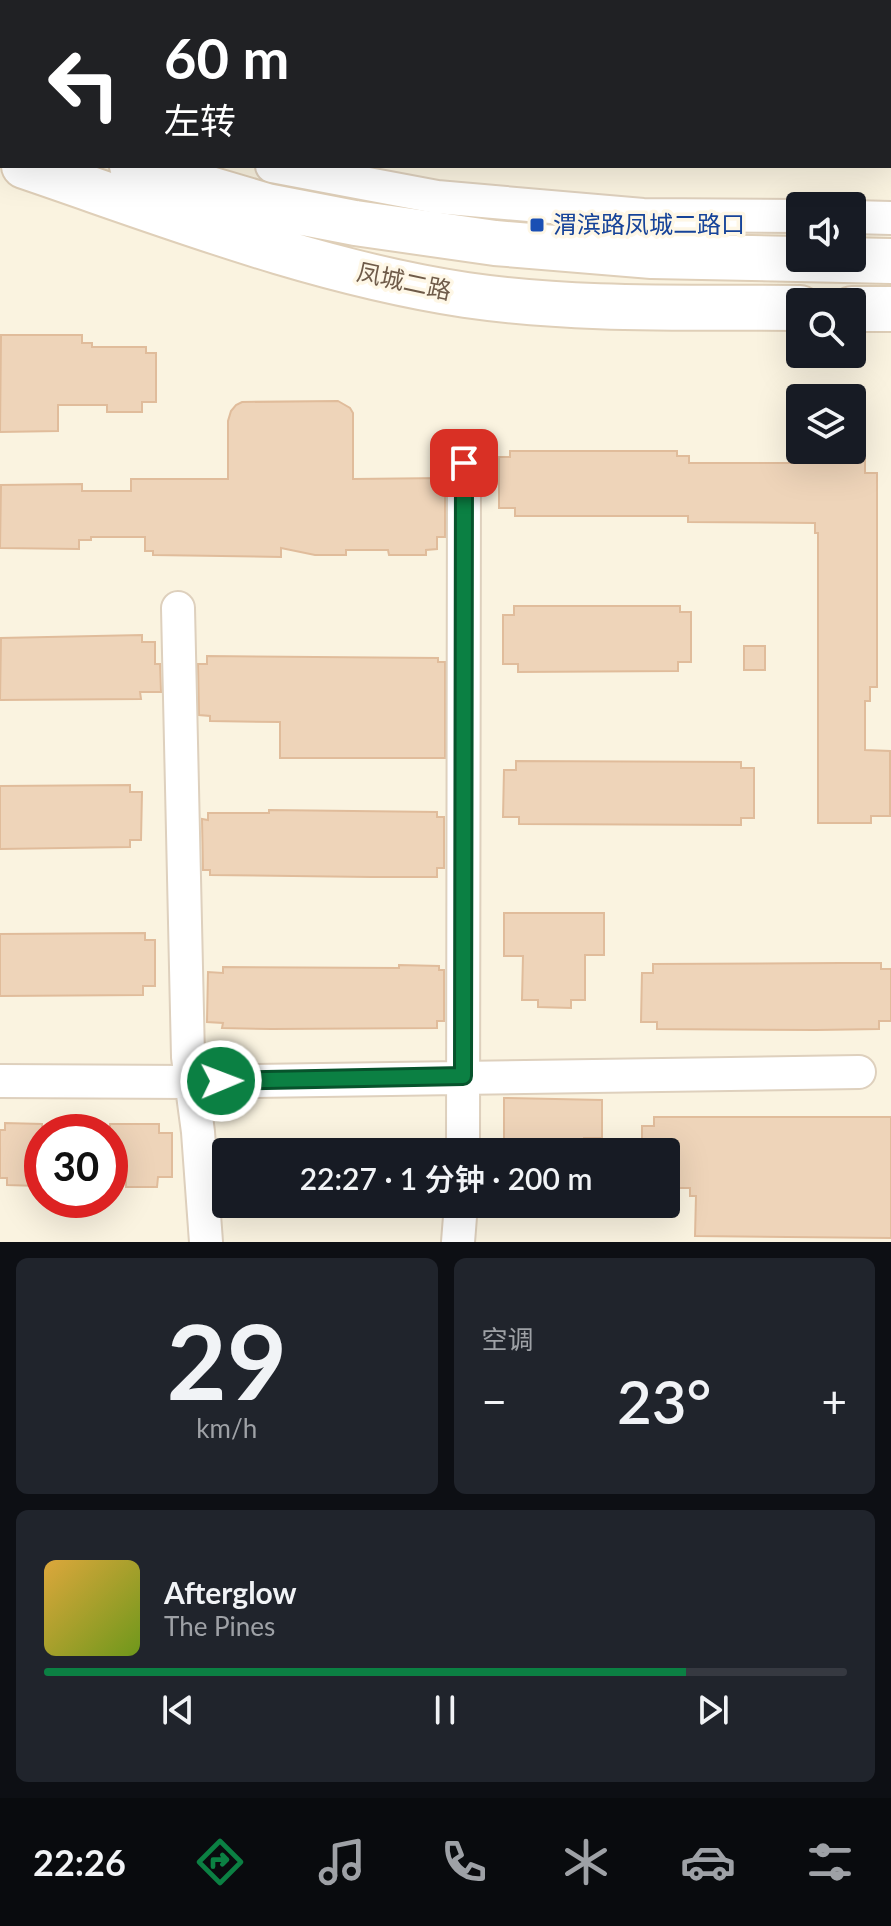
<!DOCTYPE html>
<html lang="zh">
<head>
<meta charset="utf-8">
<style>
	body { margin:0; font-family:Lato,"Noto Sans SC",sans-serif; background:#20242c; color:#f1f3f6; height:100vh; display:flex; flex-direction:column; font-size:30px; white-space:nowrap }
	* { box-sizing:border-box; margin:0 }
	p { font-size:26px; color:#9ea1a6 }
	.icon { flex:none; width:44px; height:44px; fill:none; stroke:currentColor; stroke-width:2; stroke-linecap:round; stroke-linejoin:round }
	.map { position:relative; height:1242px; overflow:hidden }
	.details { display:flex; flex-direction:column; gap:16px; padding:16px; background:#0d0f14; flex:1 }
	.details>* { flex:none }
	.hud { position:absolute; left:0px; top:0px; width:892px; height:168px; box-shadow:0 8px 32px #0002; background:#202124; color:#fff; overflow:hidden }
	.buttons { position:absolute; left:786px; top:192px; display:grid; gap:16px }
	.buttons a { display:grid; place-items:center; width:80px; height:80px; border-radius:8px; background:#171b24; box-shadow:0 8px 32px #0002; font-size:40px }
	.speed { position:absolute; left:24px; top:1114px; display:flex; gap:16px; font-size:40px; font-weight:700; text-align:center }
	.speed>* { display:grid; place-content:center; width:104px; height:104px; border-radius:50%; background:#171b24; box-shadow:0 8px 32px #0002; line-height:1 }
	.speed .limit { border:12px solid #d22; background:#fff; color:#111 }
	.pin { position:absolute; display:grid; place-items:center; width:68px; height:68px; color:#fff; margin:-34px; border-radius:16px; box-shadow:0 4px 12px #0006 }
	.me { position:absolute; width:88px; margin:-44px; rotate:89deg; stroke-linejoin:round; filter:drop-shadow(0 0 6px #0008) }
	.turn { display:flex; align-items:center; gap:28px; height:168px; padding:0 32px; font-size:36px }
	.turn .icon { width:104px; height:104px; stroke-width:2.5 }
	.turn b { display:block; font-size:56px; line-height:68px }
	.big { font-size:60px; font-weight:600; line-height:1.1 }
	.details .card { flex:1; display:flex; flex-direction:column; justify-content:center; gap:12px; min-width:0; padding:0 28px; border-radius:12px; background:#20242c }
	.details .dial { align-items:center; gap:0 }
	.dial b { font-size:104px; line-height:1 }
	.song { display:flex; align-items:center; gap:24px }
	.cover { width:96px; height:96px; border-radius:12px; background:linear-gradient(135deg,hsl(40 70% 55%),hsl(80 70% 35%)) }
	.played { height:8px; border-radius:4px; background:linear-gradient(90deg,#0b8043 80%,#363941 80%) }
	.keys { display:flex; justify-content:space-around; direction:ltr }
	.heat { display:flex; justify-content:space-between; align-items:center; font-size:44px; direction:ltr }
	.details .tiles { flex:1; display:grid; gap:16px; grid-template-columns:1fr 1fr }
	.card:last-child { grid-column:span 2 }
	.trip { position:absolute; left:212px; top:1138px; width:468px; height:80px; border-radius:8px; background:#171b24; box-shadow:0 8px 32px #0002; font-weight:600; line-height:80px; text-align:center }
	.dock { display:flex; height:128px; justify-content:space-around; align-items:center; background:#090b0e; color:#9ea1a6 }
	.dock .icon { width:56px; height:56px }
	.dock .on { color:#0b8043 }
	.dock b { font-size:36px; color:#f1f3f6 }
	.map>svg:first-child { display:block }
</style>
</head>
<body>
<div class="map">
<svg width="891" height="1242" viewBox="0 0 891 1242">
	<rect width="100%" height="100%" fill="#faf3e0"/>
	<path fill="#eed4b9" stroke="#e0bc9b" stroke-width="2" d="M1,335H82V343H92V347H146V353H156V402H142V412H107V405H58V431L0,432Z
		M338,401L350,408L353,413V479L445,478V537H437V549L426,550V555H389L388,550H346V555H315L281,548V557L153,555V551H145V537H91V540H79V549L0,548L1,485L82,484V491H131V479H228V421L231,411L236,405L242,402Z
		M811,450H865V473H877V687H870V701H865V750L890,751V816H871V823H818V533H815V523L688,522V516H515V508H499V457H510V451H677V456H689V463H811Z
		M514,606H680V612H691V662H678V671L518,672V664H503V615H514Z
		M142,635V642H155V664H160L161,692H140L141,699L0,700L1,638Z
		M744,646H765V670H744Z
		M207,656L438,658V662H445V758H280V722L210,721V716L199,715L198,664H207Z
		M516,761L741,762V768H754V818H741V825L519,824V817H503L504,770H516Z
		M130,785V792H142L141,840H130V847L0,849V786Z
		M269,810L437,812V817H444V868H437V877H371L210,875V870H203L202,819L208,820V813H269Z
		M504,913H604V955H585V1000H571V1008L538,1007V1000H522L523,956H504Z
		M145,933V940H155V986H143V995L0,996V934Z
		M841,963H881V969H891V1021H879V1029L816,1030L657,1029V1022H641L642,973H653V964Z
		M399,965L439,966V970H444V1021H437V1028L272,1029L222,1028L223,1023L207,1022L208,972L223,973V967L399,968Z
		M504,1098L602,1100V1138H584V1152H522V1142H504Z
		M654,1117H891V1238L695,1236L696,1196H690V1188H666V1152H642V1126H654Z
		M5,1123L42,1124V1178H40L39,1186L7,1185V1178H0V1130H5Z
		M110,1124H159V1133H172V1177H158L157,1187H126V1178H110Z"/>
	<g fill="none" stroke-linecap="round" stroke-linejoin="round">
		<g stroke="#ded0bd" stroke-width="36">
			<path id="minor" d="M0,80L2,81
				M272,166L437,197L643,215L800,216
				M852,217L891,218
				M178,608L188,1057L198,1132L206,1242
				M0,1081L191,1082L859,1072
				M463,1152L464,463
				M458,1242L461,1204"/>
		</g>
		<g stroke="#dfcfb8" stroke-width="48">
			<path id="secondary" d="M0,124L2,125
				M24,166C168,215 314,272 466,295C577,311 689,307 800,308
				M132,166L267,206L355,223L495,243L652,256L891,261
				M852,309H891"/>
		</g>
		<use href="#minor" stroke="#fff" stroke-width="32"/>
		<use href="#secondary" stroke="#fff" stroke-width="44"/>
	</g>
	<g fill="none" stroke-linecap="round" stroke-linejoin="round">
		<g stroke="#07532c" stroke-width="20">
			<path id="route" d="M221,1081L463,1076L464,463"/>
		</g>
		<use href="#route" stroke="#0b8043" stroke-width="14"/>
	</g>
	<rect fill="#1a4fb4" stroke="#fef7e6" stroke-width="3" x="529" y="217" width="16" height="16" rx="4"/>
	<g text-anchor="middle" stroke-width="7" stroke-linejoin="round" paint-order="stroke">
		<g font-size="24" fill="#164399" stroke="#fef7e6" text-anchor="start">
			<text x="553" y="233">渭滨路凤城二路口</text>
		</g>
		<g font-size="24" fill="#6f5b49" stroke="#fef7e6">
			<text transform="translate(404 282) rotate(12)" y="8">凤城二路</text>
		</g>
	</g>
</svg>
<div class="buttons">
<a><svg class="icon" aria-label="sound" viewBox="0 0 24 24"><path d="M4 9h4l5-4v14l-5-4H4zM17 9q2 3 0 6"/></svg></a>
<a><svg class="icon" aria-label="search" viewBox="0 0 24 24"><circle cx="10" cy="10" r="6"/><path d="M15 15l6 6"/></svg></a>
<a><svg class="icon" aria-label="layers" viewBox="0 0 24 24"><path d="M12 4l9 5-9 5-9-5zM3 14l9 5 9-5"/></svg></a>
</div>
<div class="speed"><div class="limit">30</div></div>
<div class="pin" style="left:464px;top:463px;background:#d93025"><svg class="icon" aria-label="arrive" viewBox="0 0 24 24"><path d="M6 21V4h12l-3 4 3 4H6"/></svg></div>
<svg class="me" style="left:221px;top:1081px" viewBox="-20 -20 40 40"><circle r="17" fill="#0b8043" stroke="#fff" stroke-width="3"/><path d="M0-11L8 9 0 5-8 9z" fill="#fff"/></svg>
<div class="trip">22:27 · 1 分钟 · 200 m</div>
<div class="hud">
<div class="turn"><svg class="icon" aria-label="left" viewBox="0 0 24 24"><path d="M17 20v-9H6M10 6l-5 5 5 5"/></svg><div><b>60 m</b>左转</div></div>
</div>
</div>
<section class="details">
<div class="tiles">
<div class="card dial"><b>29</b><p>km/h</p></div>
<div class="card"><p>空调</p>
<div class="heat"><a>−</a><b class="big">23°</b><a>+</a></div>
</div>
<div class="card">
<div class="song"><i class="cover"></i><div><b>Afterglow</b><p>The Pines</p></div></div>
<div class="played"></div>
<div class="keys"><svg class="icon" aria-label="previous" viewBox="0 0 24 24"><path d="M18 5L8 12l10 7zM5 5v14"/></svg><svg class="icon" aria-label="pause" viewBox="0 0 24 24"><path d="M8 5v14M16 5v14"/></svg><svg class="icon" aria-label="next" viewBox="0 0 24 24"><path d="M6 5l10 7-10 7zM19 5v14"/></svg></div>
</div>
</div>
</section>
<nav class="dock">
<b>22:26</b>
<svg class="icon on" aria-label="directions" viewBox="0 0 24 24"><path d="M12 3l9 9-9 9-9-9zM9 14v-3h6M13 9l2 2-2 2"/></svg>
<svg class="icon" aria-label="music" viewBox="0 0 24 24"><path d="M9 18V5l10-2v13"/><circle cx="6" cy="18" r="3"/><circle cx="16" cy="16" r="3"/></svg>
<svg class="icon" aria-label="phone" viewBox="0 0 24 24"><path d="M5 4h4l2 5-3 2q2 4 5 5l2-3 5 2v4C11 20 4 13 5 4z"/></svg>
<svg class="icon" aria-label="climate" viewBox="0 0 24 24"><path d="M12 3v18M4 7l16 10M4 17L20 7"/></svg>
<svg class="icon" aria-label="car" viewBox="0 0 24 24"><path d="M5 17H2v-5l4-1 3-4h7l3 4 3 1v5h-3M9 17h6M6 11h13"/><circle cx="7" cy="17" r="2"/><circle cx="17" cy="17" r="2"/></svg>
<svg class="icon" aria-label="filters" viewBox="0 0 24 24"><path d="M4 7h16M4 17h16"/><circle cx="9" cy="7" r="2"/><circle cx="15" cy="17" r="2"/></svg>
</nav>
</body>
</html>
